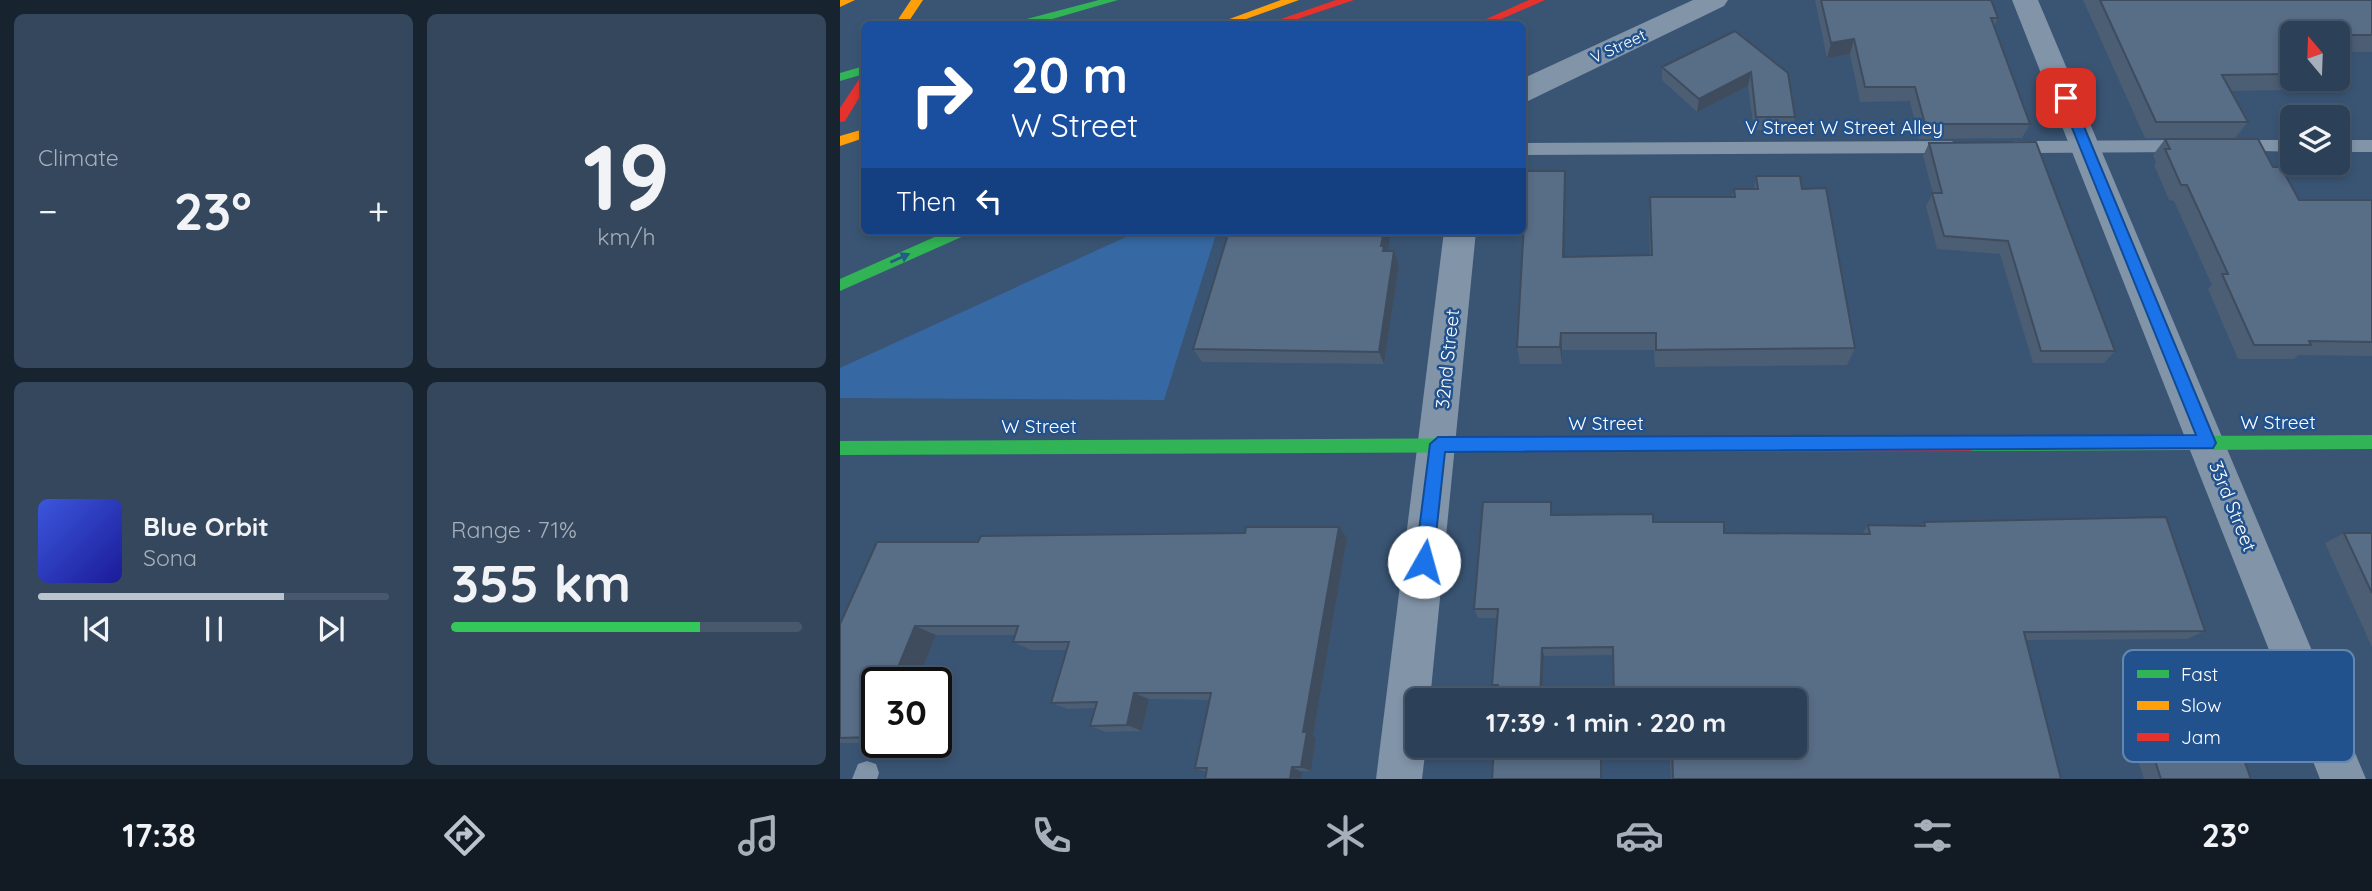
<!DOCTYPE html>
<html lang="en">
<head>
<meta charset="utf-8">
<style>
	body { margin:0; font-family:Quicksand,sans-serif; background:#34475d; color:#f1f3f6; height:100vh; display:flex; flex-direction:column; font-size:26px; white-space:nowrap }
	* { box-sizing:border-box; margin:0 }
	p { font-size:23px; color:#a6afba }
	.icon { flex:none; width:38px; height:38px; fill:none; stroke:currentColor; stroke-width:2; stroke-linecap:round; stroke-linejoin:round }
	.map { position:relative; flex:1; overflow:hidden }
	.sheet { display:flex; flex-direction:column; gap:14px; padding:14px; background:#182330; width:840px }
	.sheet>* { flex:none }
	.hud { position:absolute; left:21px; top:21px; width:665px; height:214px; border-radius:10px; box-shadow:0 4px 10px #0003,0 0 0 2px #48596d; background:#1a4fa0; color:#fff; overflow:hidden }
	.needle { width:46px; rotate:341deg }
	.tools { position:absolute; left:1440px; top:21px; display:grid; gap:14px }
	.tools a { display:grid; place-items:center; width:70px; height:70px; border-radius:10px; background:#2c4057; box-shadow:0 4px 10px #0003,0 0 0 2px #48596d; font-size:35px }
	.speed { position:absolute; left:21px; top:667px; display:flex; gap:14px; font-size:35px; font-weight:700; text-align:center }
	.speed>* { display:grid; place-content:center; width:91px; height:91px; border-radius:50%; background:#2c4057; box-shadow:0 4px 10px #0003,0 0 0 2px #48596d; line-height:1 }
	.speed .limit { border:4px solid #111; border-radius:10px; background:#fff; color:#111 }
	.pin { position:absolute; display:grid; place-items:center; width:60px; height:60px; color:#fff; margin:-30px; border-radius:14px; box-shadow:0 4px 10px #0006 }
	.me { position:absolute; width:77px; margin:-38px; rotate:7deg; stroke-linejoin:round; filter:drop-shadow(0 0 5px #0008) }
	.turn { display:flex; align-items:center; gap:24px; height:147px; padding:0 35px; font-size:32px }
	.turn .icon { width:91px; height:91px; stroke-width:2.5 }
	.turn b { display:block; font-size:49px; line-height:60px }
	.then { display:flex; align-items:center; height:66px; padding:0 35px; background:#0003; gap:14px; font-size:26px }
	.big { font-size:52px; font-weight:700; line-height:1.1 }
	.sheet .card { flex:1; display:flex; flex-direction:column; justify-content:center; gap:10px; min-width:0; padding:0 24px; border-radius:10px; background:#34475d }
	.sheet .dial { align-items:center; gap:0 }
	.dial b { font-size:91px; line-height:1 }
	.song { display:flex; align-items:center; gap:21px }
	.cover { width:84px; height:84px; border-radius:10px; background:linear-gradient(135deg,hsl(230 70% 55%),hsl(240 70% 35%)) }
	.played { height:7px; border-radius:4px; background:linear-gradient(90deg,#bac4ce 70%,#48596d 70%) }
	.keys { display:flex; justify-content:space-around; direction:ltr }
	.heat { display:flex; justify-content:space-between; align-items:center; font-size:38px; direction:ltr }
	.charge { height:10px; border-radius:5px; background:linear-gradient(90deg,#34c759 71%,#48596d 0) }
	.sheet .tiles { flex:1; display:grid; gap:14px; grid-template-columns:repeat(2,1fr) }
	.trip { position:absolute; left:565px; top:688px; width:402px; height:70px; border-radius:10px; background:#2c4057; box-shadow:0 4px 10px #0003,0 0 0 2px #48596d; font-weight:700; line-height:70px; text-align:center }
	.menu { display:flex; height:112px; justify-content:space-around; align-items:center; background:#121a23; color:#a6afba }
	.menu .icon { width:49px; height:49px }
	.menu .selected { color:#bac4ce }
	.menu b { font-size:32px; color:#f1f3f6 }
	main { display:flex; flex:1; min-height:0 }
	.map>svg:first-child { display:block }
</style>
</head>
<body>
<main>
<section class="sheet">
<div class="tiles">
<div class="card"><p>Climate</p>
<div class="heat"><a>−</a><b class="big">23°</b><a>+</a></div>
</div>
<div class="card dial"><b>19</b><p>km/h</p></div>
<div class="card">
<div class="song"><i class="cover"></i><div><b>Blue Orbit</b><p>Sona</p></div></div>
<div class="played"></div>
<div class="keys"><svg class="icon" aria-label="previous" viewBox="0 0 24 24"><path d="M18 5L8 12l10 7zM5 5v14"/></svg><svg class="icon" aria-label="pause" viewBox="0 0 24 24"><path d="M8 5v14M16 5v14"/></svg><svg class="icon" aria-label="next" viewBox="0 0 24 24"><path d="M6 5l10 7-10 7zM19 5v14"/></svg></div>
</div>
<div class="card"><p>Range · 71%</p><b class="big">355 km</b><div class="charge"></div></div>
</div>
</section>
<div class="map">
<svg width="1532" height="779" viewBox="0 0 1532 779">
	<rect width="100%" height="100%" fill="#3a5574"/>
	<path fill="#3669a3" d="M299,231H377L324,400L0,398V368Z"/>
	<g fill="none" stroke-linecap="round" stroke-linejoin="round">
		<path fill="#8194a8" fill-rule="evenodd" d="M1343,140L1351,146L1343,152L1174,153L1166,147L1174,141Z
			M1398,140H1452V152L1392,150L1390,146Z
			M1498,140H1532V152H1498Z
			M1112,141L1120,147L1112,153L682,155V143Z
			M27,761L36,764L39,773L37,779H12L18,764Z"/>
		<path fill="#8194a8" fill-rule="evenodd" d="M853,0H888L884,6L682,104V79Z
			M1172,0H1198L1526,779H1480Z
			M604,231H636L590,700H578V746H586L582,779H536Z"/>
		<path fill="#30b455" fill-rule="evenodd" d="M259,0H278L195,24H177L179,21Z
			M24,66V74L0,81V73Z
			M108,231H128L126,235L0,291V279Z
			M1532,435V449L1130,451L1124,449L1122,444L1124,439L1130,437Z
			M709,438L715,440L717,445L715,450L709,452L0,455V441Z"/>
		<path fill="#ff9f0a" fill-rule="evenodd" d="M0,0H15L0,7Z
			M71,0H83L67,24H55Z
			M441,0H459L392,24H376Z
			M24,129V138L0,146V136Z"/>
		<path fill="#e5322d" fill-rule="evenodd" d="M496,0H514L443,24H426Z
			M689,0H705L650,24H635Z
			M24,77V90L5,121L0,122V108L20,78Z
			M1130,437L1136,439L1138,444L1136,449L1130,451L709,452L703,450L701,445L703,440L709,438Z"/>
	</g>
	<path fill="#4c5e73" d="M975,0H1151L1158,18L1154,26L1190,124L1182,138L1079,139L1070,101L1020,102L1010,54L987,58Z
		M1243,0H1532V52H1498V33H1452V51H1451L1452,54V79H1461L1451,90L1391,91L1408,122L1395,138H1305Z
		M895,31L955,117L952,130H914L908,86L857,112L822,80V67Z
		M1325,139L1433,167L1459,200H1532V356L1458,355L1454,359H1398L1368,289L1372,285L1334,201L1329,200L1314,165L1316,162L1313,155Z
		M1089,143L1275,351L1264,363H1193L1160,254L1097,249L1086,206L1093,193L1083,156Z
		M916,176L962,189L1015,348L1007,365L815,367L814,350H722V364H680L677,347L726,191L724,257L810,255L809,216L810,197H892L894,189H914Z
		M389,231H551L547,251H554L559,265L544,364L362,362L353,349Z
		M713,515L813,522L884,533L1022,534L1028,525L1081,526L1084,522L1365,631L1347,639L1186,640L1221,779H831L829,746H956L773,655L704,656L702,700H657L658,692H656L652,685L657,618H638L634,609Z
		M499,527L507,538L473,736L476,738L471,771L366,772L355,768L370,700L309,699L302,731L266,732L250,726L255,708L228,709L211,703L227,650H191L173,642L176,635H96L77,682H37V742L53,743H0V624L138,542L405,533Z
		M1504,533H1532V647L1485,543Z
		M1297,706L1411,779H1304L1282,712Z"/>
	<path fill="#3e4c5e" d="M1014,39L1010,54L987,58L991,43Z
		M911,72L908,86L857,112L859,99Z
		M725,171L726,191L724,275L723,257Z
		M544,231H551L547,255L549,260L541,246Z
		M554,251L559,265L544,364L539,352Z
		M721,333L722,350V364L720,347Z
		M499,527L507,538L473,736L476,738L471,771L461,767L463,732Z
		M75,626L96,635L77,682H52Z
		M702,648L704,656L702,700H700Z
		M294,693L309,699L302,731L287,725Z
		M37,721V739L30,737Z
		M452,767L462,772L461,779H450Z"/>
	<path fill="#586d86" stroke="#3e4c5e" stroke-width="2" d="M981,0H1151L1158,18H1151L1190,124H1085L1075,87H1025L1014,39L991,43Z
		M1260,0H1532V35H1498V33H1452V35H1440L1452,54V74L1382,75L1408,122H1316Z
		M895,31L948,73L955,117H916L911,72L859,99L822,67Z
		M1325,139H1418L1433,167H1441L1459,200H1532V342L1469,341L1471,345H1414L1382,274H1388L1347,185H1341L1325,149H1330Z
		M1196,142L1275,351H1201L1168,241L1104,236L1092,193H1102L1089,143Z
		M687,171H725L723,257L812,255L810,197H895L894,189H918L916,176H960L962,189L986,188L1015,348L816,350V333H721L720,347H677Z
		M389,231H544L541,246H544L543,251H554L539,352L353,349Z
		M643,502H711V515L813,514V522H884V533L1030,534L1028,525L1085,526L1084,522L1326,517L1365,631L1184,632L1221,779H833L832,746H956V700H774L773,647L702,648L700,700H657L658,685H652L658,609H634Z
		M406,527H499L463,732H467L461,767H452L450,779H365L367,768H355L371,693H294L287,725L250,726L257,702L211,703L229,642H173L178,626H75L52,682H37V721L30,737L0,738V624L37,542H138L141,536L405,533Z
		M1504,533H1532V593Z
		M1384,705L1411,779H1321L1297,706Z
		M654,746H761V779H652Z"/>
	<defs><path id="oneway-solid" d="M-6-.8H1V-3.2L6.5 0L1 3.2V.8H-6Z" transform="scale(1.75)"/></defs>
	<use fill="#235c87" href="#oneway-solid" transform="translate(60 258) rotate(-24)"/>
	<path fill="#1a73e8" stroke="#114b97" stroke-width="2" d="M1226,94L1232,98L1376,443L1373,448L605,452L593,562L590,568L584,571L578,568L575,562L590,444L598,437L1356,435L1220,98Z"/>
	<g text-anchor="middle" stroke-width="5" stroke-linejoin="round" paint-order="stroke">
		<g font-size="16" fill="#fff" stroke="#22528d">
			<text transform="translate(778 46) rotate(-25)" y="6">V Street</text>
		</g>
		<g font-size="19" fill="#fff" stroke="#22528d">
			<text x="1004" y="134">V Street W Street Alley</text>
			<text transform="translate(607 359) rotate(-84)" y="7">32nd Street</text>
			<text x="1438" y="429">W Street</text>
			<text x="766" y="430">W Street</text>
			<text x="199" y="433">W Street</text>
			<text transform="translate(1393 506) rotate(68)" y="7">33rd Street</text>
		</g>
	</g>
	<rect x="1283" y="650" width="231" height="112" rx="10" fill="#22528d" stroke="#6486af" stroke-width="2"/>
	<rect x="1297" y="670" width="32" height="8" fill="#30b455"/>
	<rect x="1297" y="701" width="32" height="9" fill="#ff9f0a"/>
	<rect x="1297" y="733" width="32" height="8" fill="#e5322d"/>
	<g font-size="19" fill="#fff">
		<text x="1341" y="681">Fast</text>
		<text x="1341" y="712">Slow</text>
		<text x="1341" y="744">Jam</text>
	</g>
</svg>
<div class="tools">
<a><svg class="needle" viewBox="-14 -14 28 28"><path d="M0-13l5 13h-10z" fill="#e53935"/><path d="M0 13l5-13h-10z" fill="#a6afba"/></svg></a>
<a><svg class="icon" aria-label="layers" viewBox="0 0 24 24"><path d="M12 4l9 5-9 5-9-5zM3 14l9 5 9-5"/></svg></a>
</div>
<div class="speed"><div class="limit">30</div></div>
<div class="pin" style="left:1226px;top:98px;background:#d93025"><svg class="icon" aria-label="arrive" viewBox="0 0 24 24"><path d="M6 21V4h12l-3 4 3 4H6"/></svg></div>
<svg class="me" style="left:584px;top:562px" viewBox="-20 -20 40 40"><circle r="19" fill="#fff"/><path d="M0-13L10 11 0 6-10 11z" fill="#1a73e8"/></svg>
<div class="trip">17:39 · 1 min · 220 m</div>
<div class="hud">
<div class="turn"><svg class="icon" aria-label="right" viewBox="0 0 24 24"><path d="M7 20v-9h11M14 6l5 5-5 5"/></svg><div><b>20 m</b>W Street</div></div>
<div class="then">Then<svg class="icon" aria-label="left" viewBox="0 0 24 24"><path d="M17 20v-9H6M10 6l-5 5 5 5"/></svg></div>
</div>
</div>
</main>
<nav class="menu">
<b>17:38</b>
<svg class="icon selected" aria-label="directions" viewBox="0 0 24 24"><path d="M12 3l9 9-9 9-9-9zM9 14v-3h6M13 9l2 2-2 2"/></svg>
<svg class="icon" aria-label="music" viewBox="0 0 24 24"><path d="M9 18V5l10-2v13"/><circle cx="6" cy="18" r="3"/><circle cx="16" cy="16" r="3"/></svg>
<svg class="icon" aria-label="phone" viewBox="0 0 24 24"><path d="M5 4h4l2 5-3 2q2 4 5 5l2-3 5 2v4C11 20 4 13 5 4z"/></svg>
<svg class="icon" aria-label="climate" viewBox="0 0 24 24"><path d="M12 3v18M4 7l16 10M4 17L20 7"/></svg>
<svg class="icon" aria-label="car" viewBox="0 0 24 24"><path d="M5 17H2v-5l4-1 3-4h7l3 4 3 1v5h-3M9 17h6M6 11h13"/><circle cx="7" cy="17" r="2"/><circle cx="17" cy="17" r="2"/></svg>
<svg class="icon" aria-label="filters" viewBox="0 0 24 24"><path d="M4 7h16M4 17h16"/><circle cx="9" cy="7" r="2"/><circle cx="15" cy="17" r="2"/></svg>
<b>23°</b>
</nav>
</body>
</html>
